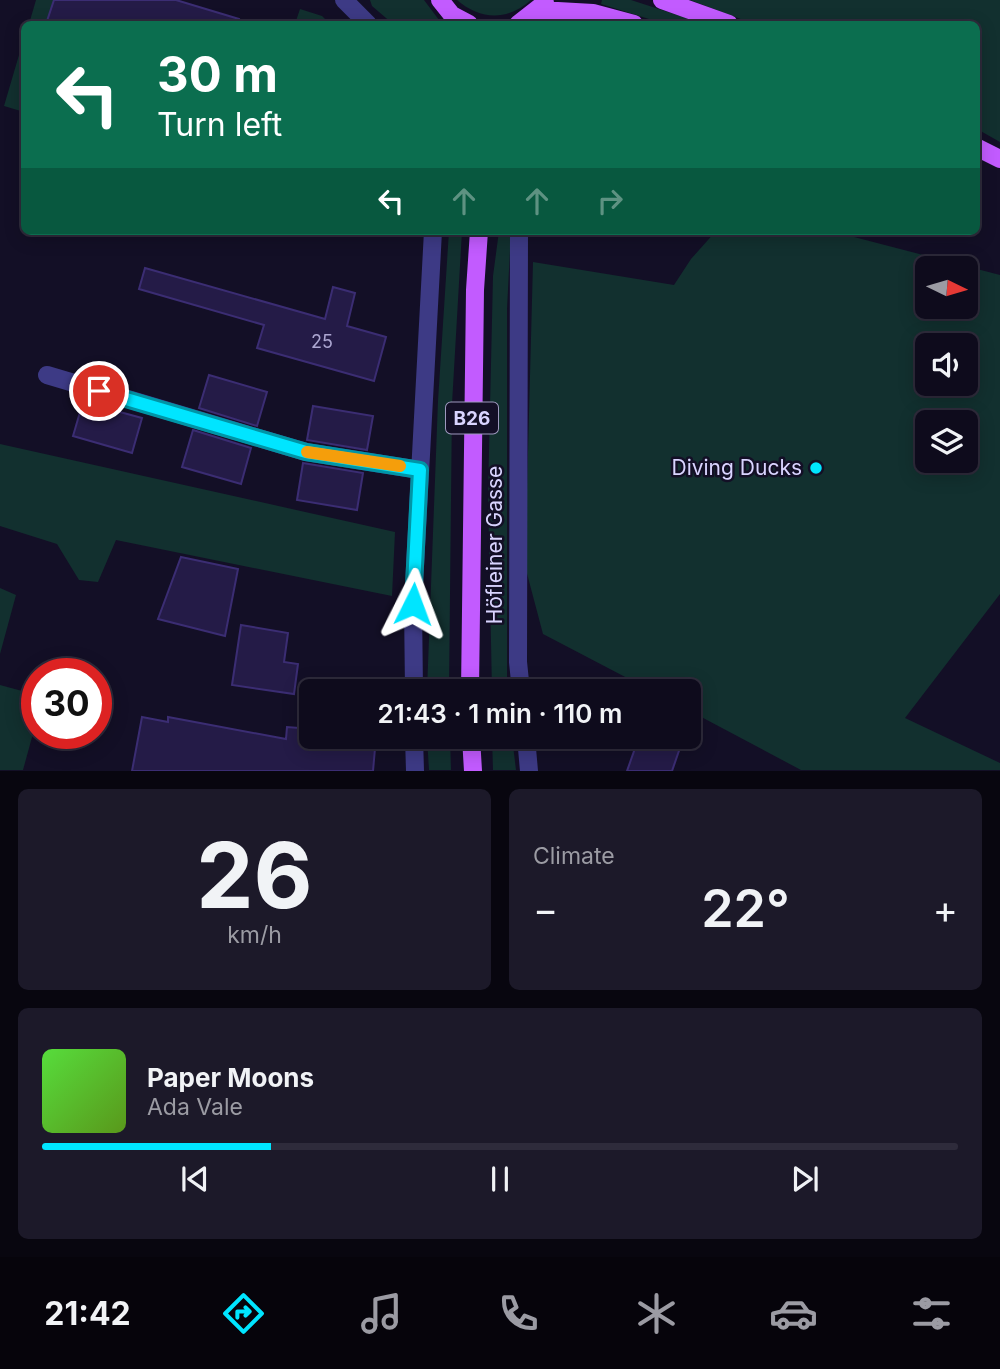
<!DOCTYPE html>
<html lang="en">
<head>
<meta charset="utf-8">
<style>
	body { margin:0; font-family:Inter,sans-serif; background:#1c1929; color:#f1f3f6; height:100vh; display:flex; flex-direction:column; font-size:26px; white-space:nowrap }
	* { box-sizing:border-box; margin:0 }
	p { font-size:23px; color:#9b9ba3 }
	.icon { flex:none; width:38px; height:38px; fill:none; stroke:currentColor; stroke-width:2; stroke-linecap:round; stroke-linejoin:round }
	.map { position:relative; height:771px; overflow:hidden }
	.sheet { display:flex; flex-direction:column; gap:18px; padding:18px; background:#08060f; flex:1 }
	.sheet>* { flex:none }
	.hud { position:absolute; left:21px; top:21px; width:959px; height:214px; border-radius:10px; box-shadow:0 4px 18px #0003,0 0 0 2px #2e2b3b; background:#0b6e4f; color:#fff; overflow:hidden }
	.needle { width:46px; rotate:95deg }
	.fabs { position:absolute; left:915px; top:256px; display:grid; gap:14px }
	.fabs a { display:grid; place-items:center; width:63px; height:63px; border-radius:10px; background:#0e0b1c; box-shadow:0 4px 18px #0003,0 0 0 2px #2e2b3b; font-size:35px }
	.speed { position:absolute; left:21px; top:658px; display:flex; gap:14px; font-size:35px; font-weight:700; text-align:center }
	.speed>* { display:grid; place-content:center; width:91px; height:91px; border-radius:50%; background:#0e0b1c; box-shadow:0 4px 18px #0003,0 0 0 2px #2e2b3b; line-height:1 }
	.speed .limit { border:10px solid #d22; background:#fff; color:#111 }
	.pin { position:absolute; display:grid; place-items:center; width:60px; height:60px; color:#fff; margin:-30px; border:4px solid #fff; border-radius:50%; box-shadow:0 2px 7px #0007 }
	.me { position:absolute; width:77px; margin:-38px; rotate:3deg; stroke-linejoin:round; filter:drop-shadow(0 0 5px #0008) }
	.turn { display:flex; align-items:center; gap:24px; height:147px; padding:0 21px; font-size:32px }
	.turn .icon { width:91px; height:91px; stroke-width:2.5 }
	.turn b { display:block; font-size:49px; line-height:60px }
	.lanes { display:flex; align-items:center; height:66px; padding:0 21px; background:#0003; justify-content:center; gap:35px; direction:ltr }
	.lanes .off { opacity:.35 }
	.big { font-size:52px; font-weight:600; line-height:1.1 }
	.sheet .widget { flex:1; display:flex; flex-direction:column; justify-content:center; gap:10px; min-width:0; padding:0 24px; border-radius:10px; background:#1c1929 }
	.sheet .dial { align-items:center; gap:0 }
	.dial b { font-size:91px; line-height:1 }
	.song { display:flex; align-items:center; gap:21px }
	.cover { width:84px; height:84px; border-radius:10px; background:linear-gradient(135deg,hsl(110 70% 55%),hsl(90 70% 35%)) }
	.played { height:7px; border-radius:4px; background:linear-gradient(90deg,#00e5ff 25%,#2e2b3b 25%) }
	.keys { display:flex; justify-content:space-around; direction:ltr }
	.heat { display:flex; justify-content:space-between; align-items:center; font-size:38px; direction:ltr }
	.sheet .tiles { flex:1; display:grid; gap:18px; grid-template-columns:1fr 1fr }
	.widget:last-child { grid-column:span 2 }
	.trip { position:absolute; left:299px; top:679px; width:402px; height:70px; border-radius:10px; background:#0e0b1c; box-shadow:0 4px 18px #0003,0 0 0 2px #2e2b3b; font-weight:600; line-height:70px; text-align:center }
	.menu { display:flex; height:112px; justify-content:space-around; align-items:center; background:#06040b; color:#9b9ba3 }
	.menu .icon { width:49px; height:49px }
	.menu .current { color:#00e5ff }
	.menu b { font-size:32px; color:#f1f3f6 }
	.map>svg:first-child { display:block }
</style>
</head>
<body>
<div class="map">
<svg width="1000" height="771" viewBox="0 0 1000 771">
	<rect width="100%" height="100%" fill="#130f26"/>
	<path fill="#12302f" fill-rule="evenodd" d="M36,0H54L46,24H29Z
		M370,0H424L442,24H393L372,6Z
		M457,0H531C508,21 480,20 457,0Z
		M602,0H631L705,24H665L601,4Z
		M690,0H1000V142L977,129L976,24H754Z
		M300,9L322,16L330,24H295Z
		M24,38L23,103L24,112L4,106Z
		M449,231H462L452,404L449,691H427L438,401Z
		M499,231H511L507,309V691H492L488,494L493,276Z
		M716,231H831L1000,275V594L905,718L1000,763V770H801L690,711V691H652L543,634L525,566L533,262L674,285L691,259ZM928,268H966V306H928ZM928,345H966V383H928ZM928,422H966V460H928Z
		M0,444L395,532L392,596L116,540L98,582L79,580L57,544L0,526Z
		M0,588L16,595L0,654Z
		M0,685L37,695V719L23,770H0Z
		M427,737H450L451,770H429Z
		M492,737H512L516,770H493Z"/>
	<path fill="#241b47" stroke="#3b2d73" stroke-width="2" d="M54,0H176L239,19L238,24H46Z
		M145,268L325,319L333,287L355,293L347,326L386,337L374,381L257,348L264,325L139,289Z
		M209,375L267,392L257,426L199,408Z
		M83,402L142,418L132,453L73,436Z
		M313,406L373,416L367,450L307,440Z
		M193,430L251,448L241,484L182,467Z
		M303,463L363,473L357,510L297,500Z
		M181,557L238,569L225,636L158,619Z
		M241,625L288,633L284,662L298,664L294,694L232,685Z
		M142,717L168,722V717L286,739L287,727L312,729V737H376L373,771H132Z
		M639,737H668L682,742L672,771H627Z"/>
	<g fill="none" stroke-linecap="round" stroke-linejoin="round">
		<path stroke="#3d3a85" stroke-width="18" d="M344,0L368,24
			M519,231L518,662L521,691
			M47,375L306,452L420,470
			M414,691L413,604L433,231
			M414,737L415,771
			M526,737L529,771"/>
		<path stroke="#c25bff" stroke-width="18" d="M440,0L452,15L469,24
			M662,0L729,24
			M540,10L593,13L634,24
			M518,24L545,3
			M976,147L1000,159
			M470,691L475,290L479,231
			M471,737L473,771"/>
	</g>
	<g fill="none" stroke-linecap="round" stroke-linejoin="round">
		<g stroke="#0095a6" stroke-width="18">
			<path id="route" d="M99,391L306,452L420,470L413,604"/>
		</g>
		<use href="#route" stroke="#00e5ff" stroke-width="12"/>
		<path stroke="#f59e0b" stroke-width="12" d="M307,452L400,466"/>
	</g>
	<circle fill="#00e5ff" stroke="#130f26" stroke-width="2.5" cx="816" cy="468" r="7"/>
	<g text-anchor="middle" stroke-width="5" stroke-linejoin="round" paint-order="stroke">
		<g font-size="18" fill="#aca6d1">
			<text x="322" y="348">25</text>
		</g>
		<rect fill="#130f26" stroke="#9e99be" stroke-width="2" x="446" y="402.5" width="52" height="31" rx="5"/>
		<g font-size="19" font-weight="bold" fill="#d9d4ff">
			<text x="472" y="425">B26</text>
		</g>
		<g font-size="21" fill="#d9d4ff" stroke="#130f26" text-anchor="end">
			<text x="802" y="475">Diving Ducks</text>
		</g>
		<g font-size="21" fill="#d9d4ff" stroke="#130f26">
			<text transform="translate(495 545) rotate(-90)" y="7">Höfleiner Gasse</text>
		</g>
	</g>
</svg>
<div class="fabs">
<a><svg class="needle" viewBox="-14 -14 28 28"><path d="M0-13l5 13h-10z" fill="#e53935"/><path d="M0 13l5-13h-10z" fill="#9b9ba3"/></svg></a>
<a><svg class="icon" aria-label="sound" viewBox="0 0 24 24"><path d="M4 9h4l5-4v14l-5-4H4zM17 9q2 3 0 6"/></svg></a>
<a><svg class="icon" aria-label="layers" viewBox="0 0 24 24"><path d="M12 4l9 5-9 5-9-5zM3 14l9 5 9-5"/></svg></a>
</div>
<div class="speed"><div class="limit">30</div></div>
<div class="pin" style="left:99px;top:391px;background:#d93025"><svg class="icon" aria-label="arrive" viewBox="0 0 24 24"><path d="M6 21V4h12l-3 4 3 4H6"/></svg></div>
<svg class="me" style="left:413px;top:604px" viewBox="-20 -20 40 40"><path d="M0-17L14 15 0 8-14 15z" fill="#00e5ff" stroke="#fff" stroke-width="4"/></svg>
<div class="trip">21:43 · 1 min · 110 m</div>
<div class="hud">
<div class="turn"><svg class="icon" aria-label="left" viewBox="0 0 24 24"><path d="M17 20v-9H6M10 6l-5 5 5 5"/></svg><div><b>30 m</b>Turn left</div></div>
<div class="lanes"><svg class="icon" aria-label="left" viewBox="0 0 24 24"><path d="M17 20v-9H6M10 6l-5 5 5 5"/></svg><svg class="icon off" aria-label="ahead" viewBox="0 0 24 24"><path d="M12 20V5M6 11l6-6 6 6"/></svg><svg class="icon off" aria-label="ahead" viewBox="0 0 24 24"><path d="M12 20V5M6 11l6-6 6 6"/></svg><svg class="icon off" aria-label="right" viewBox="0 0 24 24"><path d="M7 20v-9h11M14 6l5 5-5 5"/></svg></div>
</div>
</div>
<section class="sheet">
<div class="tiles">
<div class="widget dial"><b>26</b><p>km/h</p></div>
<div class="widget"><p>Climate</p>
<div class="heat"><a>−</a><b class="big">22°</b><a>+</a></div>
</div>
<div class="widget">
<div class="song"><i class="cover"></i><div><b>Paper Moons</b><p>Ada Vale</p></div></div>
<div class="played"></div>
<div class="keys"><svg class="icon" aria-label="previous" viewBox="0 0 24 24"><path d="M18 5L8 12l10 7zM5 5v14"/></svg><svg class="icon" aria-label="pause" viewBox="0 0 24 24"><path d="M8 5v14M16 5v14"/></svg><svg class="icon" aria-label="next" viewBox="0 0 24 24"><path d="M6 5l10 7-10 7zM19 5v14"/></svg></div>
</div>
</div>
</section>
<nav class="menu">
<b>21:42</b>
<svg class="icon current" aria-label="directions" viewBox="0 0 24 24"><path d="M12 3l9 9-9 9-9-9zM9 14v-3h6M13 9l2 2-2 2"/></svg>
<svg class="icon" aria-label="music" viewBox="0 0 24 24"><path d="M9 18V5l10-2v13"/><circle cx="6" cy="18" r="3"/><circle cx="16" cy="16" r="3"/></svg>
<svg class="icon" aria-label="phone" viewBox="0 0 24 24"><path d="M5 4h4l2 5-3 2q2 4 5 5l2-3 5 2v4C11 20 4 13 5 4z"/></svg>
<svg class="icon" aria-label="climate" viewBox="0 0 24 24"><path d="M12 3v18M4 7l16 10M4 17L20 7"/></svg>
<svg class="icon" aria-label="car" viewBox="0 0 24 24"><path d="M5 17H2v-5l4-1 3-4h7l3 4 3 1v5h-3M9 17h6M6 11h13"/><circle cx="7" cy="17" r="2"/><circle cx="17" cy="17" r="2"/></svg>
<svg class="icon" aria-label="filters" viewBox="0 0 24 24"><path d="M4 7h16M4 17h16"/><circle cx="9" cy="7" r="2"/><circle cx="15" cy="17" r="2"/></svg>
</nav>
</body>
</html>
